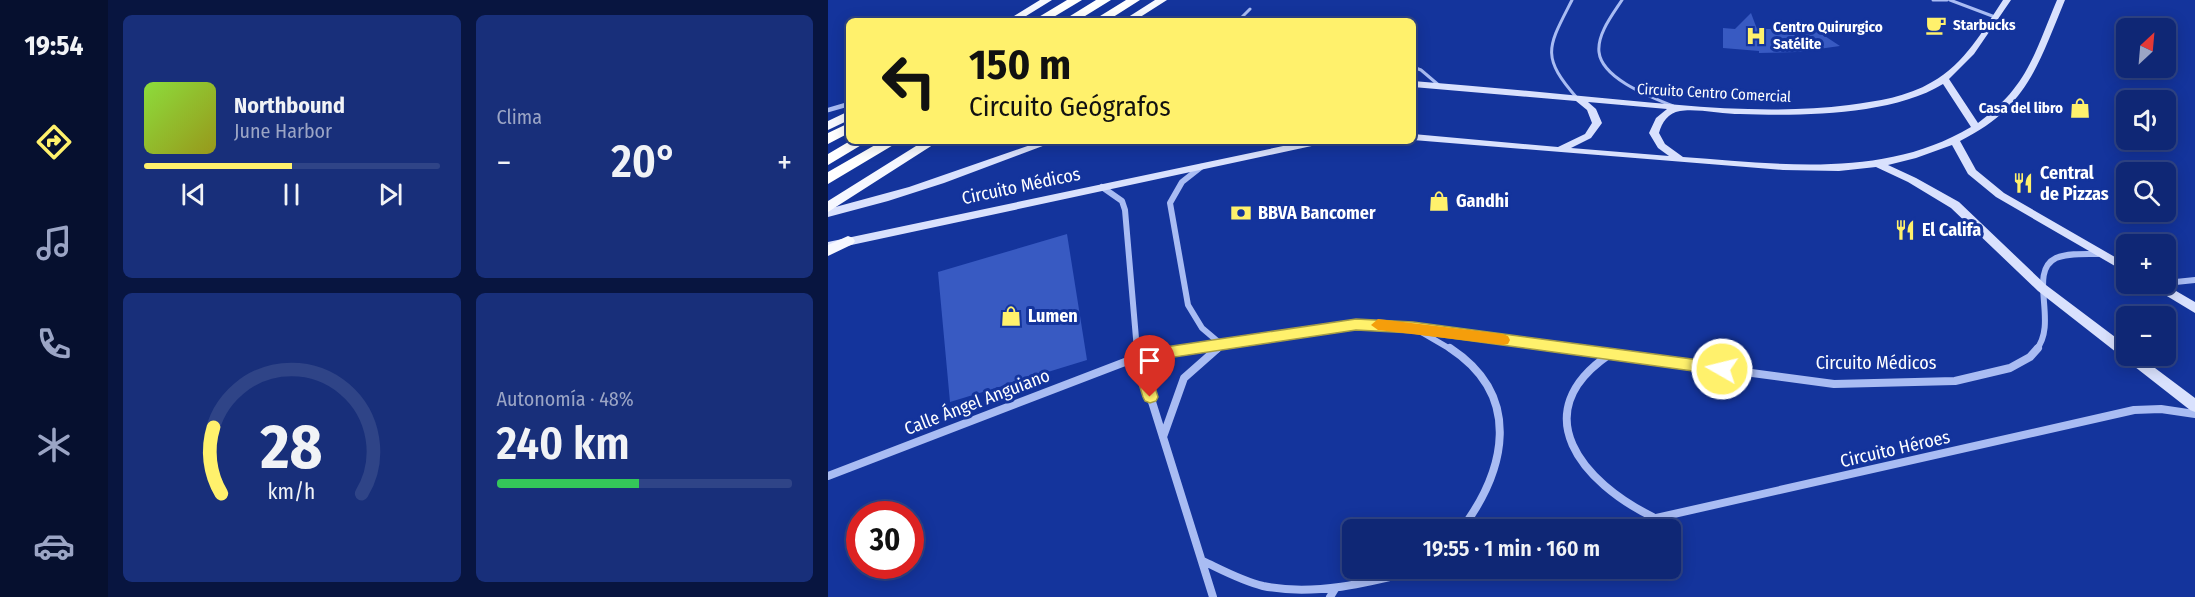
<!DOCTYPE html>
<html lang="es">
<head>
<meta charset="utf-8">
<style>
	body { margin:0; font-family:"Fira Sans Condensed",sans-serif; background:#182f7a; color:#f1f3f6; height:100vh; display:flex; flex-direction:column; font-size:22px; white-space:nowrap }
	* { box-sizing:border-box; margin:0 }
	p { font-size:20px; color:#9ba5c5 }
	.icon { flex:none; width:33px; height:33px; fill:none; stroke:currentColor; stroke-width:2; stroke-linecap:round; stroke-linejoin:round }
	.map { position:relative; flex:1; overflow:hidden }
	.details { display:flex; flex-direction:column; gap:15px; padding:15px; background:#081540; width:720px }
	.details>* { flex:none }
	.banner { position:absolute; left:18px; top:18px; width:570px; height:126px; border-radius:9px; box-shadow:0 3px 15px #0003,0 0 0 2px #2f4487; background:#fff16c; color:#111; overflow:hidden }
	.needle { width:39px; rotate:26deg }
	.tools { position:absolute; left:1288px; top:18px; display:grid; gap:12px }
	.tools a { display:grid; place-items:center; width:60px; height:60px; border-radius:9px; background:#0f2775; box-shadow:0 3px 15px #0003,0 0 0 2px #2f4487; font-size:30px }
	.speed { position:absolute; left:18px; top:501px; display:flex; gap:12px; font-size:30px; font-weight:700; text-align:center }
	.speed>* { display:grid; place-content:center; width:78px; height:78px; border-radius:50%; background:#0f2775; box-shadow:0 3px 15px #0003,0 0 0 2px #2f4487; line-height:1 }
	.speed .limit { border:9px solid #d22; background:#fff; color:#111 }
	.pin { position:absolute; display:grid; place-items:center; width:51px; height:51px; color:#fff; margin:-62px -26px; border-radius:50% 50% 50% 0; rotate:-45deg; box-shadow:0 0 6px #0007 }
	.pin .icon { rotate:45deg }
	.me { position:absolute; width:66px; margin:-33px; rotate:278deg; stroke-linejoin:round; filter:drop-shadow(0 0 4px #0008) }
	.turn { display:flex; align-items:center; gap:21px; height:126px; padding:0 24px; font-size:27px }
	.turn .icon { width:78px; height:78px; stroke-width:2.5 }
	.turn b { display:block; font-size:42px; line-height:51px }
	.big { font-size:45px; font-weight:600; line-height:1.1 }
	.details .card { flex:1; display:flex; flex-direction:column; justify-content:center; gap:9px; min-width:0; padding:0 21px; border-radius:9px; background:#182f7a }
	.details .dial { align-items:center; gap:0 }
	.dial svg { height:156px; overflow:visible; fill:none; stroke:#2f4487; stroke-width:7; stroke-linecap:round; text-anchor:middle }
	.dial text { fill:#f1f3f6; stroke:none }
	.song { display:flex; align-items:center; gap:18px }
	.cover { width:72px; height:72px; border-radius:9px; background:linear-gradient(135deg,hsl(90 70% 55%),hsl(60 70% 35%)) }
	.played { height:6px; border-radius:3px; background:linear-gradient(90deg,#fff16c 50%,#2f4487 50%) }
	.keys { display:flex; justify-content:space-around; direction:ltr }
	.heat { display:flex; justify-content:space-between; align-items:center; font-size:33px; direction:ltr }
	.charge { height:9px; border-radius:4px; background:linear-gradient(90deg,#34c759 48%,#2f4487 0) }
	.details .tiles { flex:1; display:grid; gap:15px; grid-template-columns:repeat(2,1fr) }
	.trip { position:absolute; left:514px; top:519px; width:339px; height:60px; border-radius:9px; background:#0f2775; box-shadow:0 3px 15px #0003,0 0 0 2px #2f4487; font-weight:600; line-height:60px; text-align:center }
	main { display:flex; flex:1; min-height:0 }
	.tab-bar { display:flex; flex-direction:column; width:108px; justify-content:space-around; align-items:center; background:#06102f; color:#9ba5c5 }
	.tab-bar .icon { width:42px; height:42px }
	.tab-bar .selected { color:#fff16c }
	.tab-bar b { font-size:27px; color:#f1f3f6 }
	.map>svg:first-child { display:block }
</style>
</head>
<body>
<main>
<nav class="tab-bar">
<b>19:54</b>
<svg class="icon selected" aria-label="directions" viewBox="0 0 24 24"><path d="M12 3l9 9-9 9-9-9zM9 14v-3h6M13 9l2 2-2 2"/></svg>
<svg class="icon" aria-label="music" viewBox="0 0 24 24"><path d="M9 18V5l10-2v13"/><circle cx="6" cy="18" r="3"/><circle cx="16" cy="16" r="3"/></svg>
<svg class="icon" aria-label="phone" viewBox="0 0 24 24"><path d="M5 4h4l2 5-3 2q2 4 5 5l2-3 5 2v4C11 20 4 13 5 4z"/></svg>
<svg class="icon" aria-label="climate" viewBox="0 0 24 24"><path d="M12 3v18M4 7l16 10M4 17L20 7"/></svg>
<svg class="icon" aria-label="car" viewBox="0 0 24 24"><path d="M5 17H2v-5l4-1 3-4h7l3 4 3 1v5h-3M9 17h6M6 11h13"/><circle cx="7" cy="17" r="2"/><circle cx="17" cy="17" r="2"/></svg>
</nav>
<section class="details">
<div class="tiles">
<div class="card">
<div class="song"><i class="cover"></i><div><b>Northbound</b><p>June Harbor</p></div></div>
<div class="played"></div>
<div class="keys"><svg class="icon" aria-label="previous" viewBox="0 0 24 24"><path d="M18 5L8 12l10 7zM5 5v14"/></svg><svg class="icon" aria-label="pause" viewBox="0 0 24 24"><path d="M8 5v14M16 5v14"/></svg><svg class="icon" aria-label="next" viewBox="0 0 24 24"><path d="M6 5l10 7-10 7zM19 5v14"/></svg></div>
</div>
<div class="card"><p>Clima</p>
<div class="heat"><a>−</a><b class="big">20°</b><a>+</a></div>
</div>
<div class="card dial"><svg viewBox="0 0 100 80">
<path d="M14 69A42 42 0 1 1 86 69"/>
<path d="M14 69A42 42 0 0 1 10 35" stroke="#fff16c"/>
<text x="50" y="56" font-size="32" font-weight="700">28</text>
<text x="50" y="72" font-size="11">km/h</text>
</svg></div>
<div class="card"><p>Autonomía · 48%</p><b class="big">240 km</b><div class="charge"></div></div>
</div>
</section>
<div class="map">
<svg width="1367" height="597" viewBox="0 0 1367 597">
	<rect width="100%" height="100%" fill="#14349c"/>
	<path fill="#385ac2" d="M923,13L929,29H960L980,25L1012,46L969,52L931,53V51L895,48V28L907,29Z
		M239,234L259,360L122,402L110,272Z"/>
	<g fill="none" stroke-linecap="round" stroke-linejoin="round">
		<path stroke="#a9bcf3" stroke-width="3" d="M744,0C720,47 712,56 749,98
			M794,0C785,14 769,34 771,52C774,79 823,97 845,106
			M1105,0H1119
			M1122,0L1167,17
			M410,21L422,9
			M585,67L593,70L613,87"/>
		<path stroke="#a9bcf3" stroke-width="4.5" d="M0,110L21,104"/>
		<path stroke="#a9bcf3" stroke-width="6" d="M373,167L354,182L342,203L360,305L374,328L394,345
			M274,187L294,201L297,210L309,350
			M1338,283L1367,280
			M588,329L624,350
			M359,350L514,326L542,324L747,350
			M389,350L394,345
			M1208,350C1231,323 1199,272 1228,258C1240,253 1257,254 1270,254"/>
		<path stroke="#a9bcf3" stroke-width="8" d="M309,348L310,357L385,597
			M622,348C695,396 678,470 633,530
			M736,348L1006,384L1127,381L1182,368L1202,357L1210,348
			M782,354C695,413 755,483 825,517
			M335,437L356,378L390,348
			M0,476L310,357L369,348
			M775,530L1306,410L1333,409L1367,414
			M375,561C394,570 414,581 435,586C489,597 547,581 599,568
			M502,597L507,589"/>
		<path fill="#d9e1fd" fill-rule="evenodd" d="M1175,0H1183L1146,54L1121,79L1150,123C1200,86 1206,54 1229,0H1237C1210,65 1199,108 1132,141L1148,170L1176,193L1299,264V273L1168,197L1140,174L1124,145L1088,158L1060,165L1088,178L1131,202L1218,285L1299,346V356H1311L1367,398V412L1362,410L1210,291L1123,208L1080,182L1048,167L1011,171L955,170L585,140V134L730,147L757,134L764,123L759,110L748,101L585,87V81C641,86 697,90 753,96C842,104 932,116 1021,105C1050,101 1079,97 1104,82C1137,64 1155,30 1175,0ZM1115,84L1143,127C1056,179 952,164 855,157L837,144L831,133C834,122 840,113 852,111C866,108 896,114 912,114C971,116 1063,116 1115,84ZM760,102L839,109L828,118L821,133L830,148L841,156L743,148L763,138L774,123L768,109Z
			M214,141H228L116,183L60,201L0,217V209L81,187Z
			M479,141H498L493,144L0,250V242Z
			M1322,284H1336L1367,302V313L1324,287Z"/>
		<path fill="#f6f8ff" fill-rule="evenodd" d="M212,0H224L190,21H178Z
			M327,0H339L306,21H294Z
			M21,111V120L0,130V121Z
			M96,141H111L0,212V201Z
			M20,236L25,238L27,241L25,244L0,256V245Z"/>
		<path fill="#fff" fill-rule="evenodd" d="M239,0H254L219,21H204Z
			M268,0H283L249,21H234Z
			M298,0H312L279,21H264Z
			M21,123V133L0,144V133Z
			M22,141H40L0,165V154Z
			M54,141H72L0,184V172Z"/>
	</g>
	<path fill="#fff16c" stroke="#a69d46" stroke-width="1.5" d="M528,319L585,322L894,363L899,365L901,369L899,373L894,375L585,333L528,330L319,361L330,397L328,401L322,403L317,401L315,397L303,357L305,353L310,351Z"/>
	<path fill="#f59e0b" d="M550,319L675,334L680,336L682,340L680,344L675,345L550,330L543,325Z"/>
	<defs>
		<g id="cafe-bare" transform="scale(1.62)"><path d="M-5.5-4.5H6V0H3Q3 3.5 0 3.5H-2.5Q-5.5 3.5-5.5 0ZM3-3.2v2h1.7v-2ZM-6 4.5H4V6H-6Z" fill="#fff16c" stroke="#14349c" stroke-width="2.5" paint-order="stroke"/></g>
		<g id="hospital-bare" transform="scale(1.62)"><path d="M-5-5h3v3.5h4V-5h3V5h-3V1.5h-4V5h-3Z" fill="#fff16c" stroke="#14349c" stroke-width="2.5" paint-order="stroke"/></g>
		<g id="shop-bare" transform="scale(1.62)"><path d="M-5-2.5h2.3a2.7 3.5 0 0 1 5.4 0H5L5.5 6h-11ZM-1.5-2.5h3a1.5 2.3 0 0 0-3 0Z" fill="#fff16c" stroke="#14349c" stroke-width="2.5" paint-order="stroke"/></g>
		<g id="restaurant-bare" transform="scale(1.62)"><path d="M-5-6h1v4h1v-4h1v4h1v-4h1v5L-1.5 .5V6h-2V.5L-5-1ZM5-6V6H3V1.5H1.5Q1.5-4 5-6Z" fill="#fff16c" stroke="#14349c" stroke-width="2.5" paint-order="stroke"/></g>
		<g id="bank-bare" transform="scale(1.62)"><path d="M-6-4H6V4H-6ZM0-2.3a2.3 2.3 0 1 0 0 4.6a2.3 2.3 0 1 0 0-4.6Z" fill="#fff16c" stroke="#14349c" stroke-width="2.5" paint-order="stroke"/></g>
	</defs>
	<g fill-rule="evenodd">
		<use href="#cafe-bare" x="1108" y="25"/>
		<use href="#hospital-bare" x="928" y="36"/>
		<use href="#shop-bare" x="1252" y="108"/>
		<use href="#restaurant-bare" x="1195" y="183"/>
		<use href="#shop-bare" x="611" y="201"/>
		<use href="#bank-bare" x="413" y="213"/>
		<use href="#restaurant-bare" x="1077" y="230"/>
		<use href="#shop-bare" x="183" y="316"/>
	</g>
	<g text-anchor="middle" stroke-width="6" stroke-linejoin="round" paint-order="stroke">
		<g font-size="15" font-weight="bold" fill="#fff" stroke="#14349c" text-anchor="start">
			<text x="1125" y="30">Starbucks</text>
			<text x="945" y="32">Centro Quirurgico<tspan x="945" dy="17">Satélite</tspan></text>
			<text x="1235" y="113" text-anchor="end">Casa del libro</text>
		</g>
		<g font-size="15" fill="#fff" stroke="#14349c">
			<text transform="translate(886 93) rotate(3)" y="5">Circuito Centro Comercial</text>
		</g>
		<g font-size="18" font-weight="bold" fill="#fff" stroke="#14349c" text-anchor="start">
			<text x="1212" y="179">Central<tspan x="1212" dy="21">de Pizzas</tspan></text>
			<text x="628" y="207">Gandhi</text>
			<text x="430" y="219">BBVA Bancomer</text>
			<text x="1094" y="236">El Califa</text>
			<text x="200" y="322">Lumen</text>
		</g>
		<g font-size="18" fill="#fff" stroke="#14349c">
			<text transform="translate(193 186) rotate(-12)" y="6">Circuito Médicos</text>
			<text x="1048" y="369">Circuito Médicos</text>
			<text transform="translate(149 402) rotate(-21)" y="6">Calle Ángel Anguiano</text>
			<text transform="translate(1067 449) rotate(-13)" y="6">Circuito Héroes</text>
		</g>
	</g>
</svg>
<div class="tools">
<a><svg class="needle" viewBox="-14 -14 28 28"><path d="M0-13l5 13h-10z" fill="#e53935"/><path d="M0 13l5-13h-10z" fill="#9ba5c5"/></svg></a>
<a><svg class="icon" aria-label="sound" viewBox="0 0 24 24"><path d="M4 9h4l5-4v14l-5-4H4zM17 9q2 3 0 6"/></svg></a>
<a><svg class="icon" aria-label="search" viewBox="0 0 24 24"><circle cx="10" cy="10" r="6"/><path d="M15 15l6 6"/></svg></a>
<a>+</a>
<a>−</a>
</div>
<div class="speed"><div class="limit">30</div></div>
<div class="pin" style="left:322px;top:397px;background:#d93025"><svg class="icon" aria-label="arrive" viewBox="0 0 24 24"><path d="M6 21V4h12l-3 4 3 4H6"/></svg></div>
<svg class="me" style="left:894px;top:369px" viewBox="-20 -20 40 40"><circle r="17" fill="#fff16c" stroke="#fff" stroke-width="3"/><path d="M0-11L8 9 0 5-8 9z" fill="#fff"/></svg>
<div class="trip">19:55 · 1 min · 160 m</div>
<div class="banner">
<div class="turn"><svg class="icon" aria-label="left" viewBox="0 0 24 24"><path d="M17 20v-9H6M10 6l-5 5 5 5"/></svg><div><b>150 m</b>Circuito Geógrafos</div></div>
</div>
</div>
</main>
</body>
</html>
